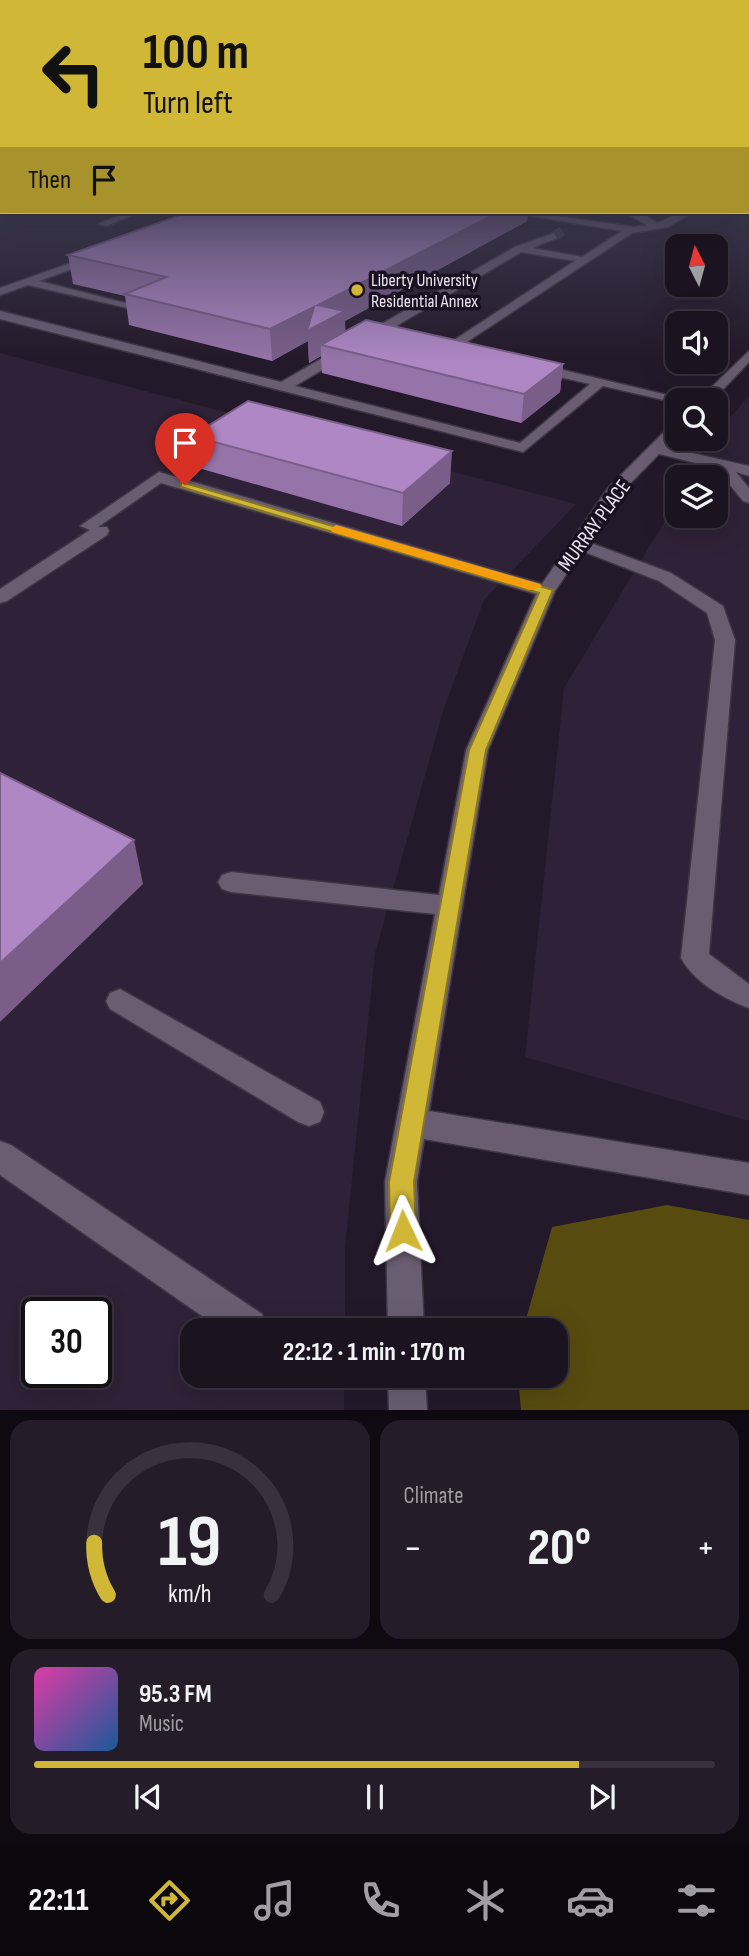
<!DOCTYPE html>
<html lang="en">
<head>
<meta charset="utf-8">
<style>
	body { margin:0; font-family:"Sofia Sans Condensed",sans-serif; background:#241c29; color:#f1f3f6; height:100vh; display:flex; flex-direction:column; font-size:26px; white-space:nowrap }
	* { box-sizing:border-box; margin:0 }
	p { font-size:23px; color:#a09ea5 }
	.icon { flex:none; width:38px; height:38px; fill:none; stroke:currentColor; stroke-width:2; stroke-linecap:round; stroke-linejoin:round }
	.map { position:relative; height:1410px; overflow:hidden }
	.sheet { display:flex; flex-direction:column; gap:10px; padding:10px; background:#0f0a12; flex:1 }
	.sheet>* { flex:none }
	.hud { position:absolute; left:0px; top:0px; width:749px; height:214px; box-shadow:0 7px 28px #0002,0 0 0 2px #39323e; background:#d1b736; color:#111; overflow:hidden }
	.needle { width:46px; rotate:354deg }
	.fabs { position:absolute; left:665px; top:234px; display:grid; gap:14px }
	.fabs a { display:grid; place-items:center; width:63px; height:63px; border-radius:14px; background:#1b1320; box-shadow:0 7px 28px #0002,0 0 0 2px #39323e; font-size:35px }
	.speed { position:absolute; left:21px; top:1297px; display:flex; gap:14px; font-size:35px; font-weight:700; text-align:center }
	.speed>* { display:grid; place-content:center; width:91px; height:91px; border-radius:50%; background:#1b1320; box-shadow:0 7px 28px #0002,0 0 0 2px #39323e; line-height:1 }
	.speed .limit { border:4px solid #111; border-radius:10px; background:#fff; color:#111 }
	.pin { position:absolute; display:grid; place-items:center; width:60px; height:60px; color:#fff; margin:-72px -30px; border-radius:50% 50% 50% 0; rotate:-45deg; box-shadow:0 0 7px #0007 }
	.pin .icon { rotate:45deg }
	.me { position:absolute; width:77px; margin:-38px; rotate:358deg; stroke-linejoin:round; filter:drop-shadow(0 0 5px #0008) }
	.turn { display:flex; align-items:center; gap:24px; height:147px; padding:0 28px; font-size:32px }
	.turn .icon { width:91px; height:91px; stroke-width:2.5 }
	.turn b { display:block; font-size:49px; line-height:60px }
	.then { display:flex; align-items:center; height:66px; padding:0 28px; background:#0003; gap:14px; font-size:26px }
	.big { font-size:52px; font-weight:700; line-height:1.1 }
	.sheet .card { flex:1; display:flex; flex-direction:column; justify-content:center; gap:10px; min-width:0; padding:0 24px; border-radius:21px; background:#241c29 }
	.sheet .dial { align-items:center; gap:0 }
	.dial svg { height:182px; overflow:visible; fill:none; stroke:#39323e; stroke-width:7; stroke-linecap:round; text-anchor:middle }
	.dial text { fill:#f1f3f6; stroke:none }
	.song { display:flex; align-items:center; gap:21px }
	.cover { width:84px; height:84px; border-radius:10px; background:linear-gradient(135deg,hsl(320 70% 55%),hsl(210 70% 35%)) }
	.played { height:7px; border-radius:4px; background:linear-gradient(90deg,#d1b736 80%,#39323e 80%) }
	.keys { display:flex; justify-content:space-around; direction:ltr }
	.heat { display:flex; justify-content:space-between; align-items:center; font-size:38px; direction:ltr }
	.sheet .tiles { flex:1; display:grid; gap:10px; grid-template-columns:1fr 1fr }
	.card:last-child { grid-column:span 2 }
	.trip { position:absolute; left:180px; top:1318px; width:388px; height:70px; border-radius:21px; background:#1b1320; box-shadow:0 7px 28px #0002,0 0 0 2px #39323e; font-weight:700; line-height:70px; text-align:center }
	.tabs { display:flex; height:112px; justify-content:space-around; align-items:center; background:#0b080d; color:#a09ea5 }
	.tabs .icon { width:49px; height:49px }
	.tabs .on { color:#d1b736 }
	.tabs b { font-size:32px; color:#f1f3f6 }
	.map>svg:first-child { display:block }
</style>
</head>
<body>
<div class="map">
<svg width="749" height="1410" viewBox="0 0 749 1410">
	<rect width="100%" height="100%" fill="#24192a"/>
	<path fill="#2f2137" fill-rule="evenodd" d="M0,353L576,504L484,600L444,708L375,953L345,1248V1330H192V1376H344V1410H0ZM37,1312H96V1372H37Z
		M749,396V1121L525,1057L564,688L677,501V516H716V478H691L725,423Z"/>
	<path fill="#574b0f" d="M667,1205L749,1220V1410H521L518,1376H556V1330H523L552,1227Z"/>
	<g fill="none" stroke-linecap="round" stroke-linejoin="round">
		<path fill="#0b0600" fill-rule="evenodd" d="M0,177H2V181H0Z"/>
		<path stroke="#423848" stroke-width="10" stroke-dasharray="10 4.5" stroke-linecap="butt" d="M554,236L564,230"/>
		<g stroke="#3e3643" stroke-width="3">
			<path id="minor" d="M128,212H141L106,226L98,224Z
				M507,212H528L634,227L647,225L623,212H641L657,223L682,212H693L668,227L632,233L459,347L466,348V354L442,348L575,261L521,252L295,386L520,443L590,384L529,370L528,367L534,363L692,401H677V403L603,386L523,452L0,319V311L281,382L515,247L554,233L557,238L532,248L582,257L622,231Z
				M96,254L101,257L100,259L39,281L145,308V312L28,285L0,295V288Z
				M749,351V362L712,401H697Z
				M677,423V435L666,447L749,466V476L736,472L749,488V503L743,501L716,468L659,454L620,494L588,542L671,573L723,606L735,640L709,954L749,984V1008C724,999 694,982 681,958L715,640L707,613L659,581L582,551L555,591L488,750L429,1111L749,1163V1195L424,1139L417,1182L424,1330H388L385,1182L435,914L231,892L222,889L218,882L222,875L231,872L439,895L466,750L536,594L161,483L98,527H107L109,531L107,535L7,601L0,603V589L90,530L80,526L159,472L542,584L608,488L672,424Z
				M120,989L320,1102L324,1112L320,1122L309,1126L298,1122L110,1009L106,1001L110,993Z
				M0,1141L11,1145L262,1314L266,1330H222L0,1175Z
				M388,1376H425L427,1410H389Z"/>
		</g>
		<g stroke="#3e3643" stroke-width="3">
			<path id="major" d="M747,191H749V197H747Z"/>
		</g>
		<use href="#minor" fill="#6a5d72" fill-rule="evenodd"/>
		<use href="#major" fill="#ab80c3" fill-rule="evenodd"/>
	</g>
	<path fill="#9674a9" d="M189,212H528L527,221L345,321V331L563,364L560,392L521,423L322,373L321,356L309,363L308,341L272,361L129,325L125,296L73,284L68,255Z
		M192,436L450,483L402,526L195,467Z"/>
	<path fill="#7a5e89" d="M499,212H528L527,221L345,321L346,342L321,345V356L309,363L308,341L272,361L270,329Z
		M563,364L560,392L521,423L524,394Z
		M452,451L450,483L402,526L403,493Z
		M134,840L143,884L0,1022V963Z"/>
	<path fill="#ae87c4" stroke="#7a5e89" stroke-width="2" d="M189,212H499L318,305L345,311L307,331L314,307L270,329L125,294L166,277L68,255Z
		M366,320L563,364L524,394L321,345Z
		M248,401L452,451L403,493L192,436Z
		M0,773L134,840L0,963Z"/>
	<linearGradient id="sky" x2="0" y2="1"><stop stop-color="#140e17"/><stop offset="0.46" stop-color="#3f3e55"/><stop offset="1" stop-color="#3f3e55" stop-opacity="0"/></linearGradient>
	<rect width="749" height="362" fill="url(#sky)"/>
	<path fill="#d1b736" stroke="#887723" stroke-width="2" d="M181,482L553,590L486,750L414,1182L416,1231L412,1240L403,1244L394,1240L390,1231L389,1182L469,750L539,593L181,487Z"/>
	<path fill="#f59e0b" d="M336,525L540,584L542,587L530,590L332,532L330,529Z"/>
	<circle fill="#d1b736" stroke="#1a1020" stroke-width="2.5" cx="357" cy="290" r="7"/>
	<g text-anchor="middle" stroke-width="7" stroke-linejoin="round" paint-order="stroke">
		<g font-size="18" fill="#ece5f1" stroke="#1a1020" text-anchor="start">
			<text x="371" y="286">Liberty University<tspan x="371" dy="21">Residential Annex</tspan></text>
		</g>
		<g font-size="21" fill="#ece5f1" stroke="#1a1020">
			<text transform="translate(594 525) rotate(-54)" y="7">MURRAY PLACE</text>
		</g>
	</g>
</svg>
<div class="fabs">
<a><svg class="needle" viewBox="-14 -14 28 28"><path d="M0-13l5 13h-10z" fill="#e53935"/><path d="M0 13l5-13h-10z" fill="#a09ea5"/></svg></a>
<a><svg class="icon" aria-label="sound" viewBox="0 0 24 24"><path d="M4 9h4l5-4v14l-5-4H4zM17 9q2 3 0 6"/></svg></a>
<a><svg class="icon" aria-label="search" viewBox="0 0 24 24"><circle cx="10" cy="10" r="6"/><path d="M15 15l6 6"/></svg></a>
<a><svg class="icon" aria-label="layers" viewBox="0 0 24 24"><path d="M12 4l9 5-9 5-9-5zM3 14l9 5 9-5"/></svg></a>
</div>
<div class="speed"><div class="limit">30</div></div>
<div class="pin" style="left:185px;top:485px;background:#d93025"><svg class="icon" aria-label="arrive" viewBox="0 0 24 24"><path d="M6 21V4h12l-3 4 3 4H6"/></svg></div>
<svg class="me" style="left:403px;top:1231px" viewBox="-20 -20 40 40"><path d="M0-17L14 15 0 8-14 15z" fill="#d1b736" stroke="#fff" stroke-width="4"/></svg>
<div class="trip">22:12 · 1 min · 170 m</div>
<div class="hud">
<div class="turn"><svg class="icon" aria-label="left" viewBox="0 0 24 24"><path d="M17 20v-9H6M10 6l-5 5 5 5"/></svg><div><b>100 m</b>Turn left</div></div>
<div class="then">Then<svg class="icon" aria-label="arrive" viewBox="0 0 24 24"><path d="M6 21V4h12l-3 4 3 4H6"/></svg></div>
</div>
</div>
<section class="sheet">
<div class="tiles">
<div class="card dial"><svg viewBox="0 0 100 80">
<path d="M14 69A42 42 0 1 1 86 69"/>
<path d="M14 69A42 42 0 0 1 8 46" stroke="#d1b736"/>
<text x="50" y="56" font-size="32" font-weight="700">19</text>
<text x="50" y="72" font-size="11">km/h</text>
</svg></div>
<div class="card"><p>Climate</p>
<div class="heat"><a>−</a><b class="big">20°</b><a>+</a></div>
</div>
<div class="card">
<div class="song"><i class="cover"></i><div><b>95.3 FM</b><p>Music</p></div></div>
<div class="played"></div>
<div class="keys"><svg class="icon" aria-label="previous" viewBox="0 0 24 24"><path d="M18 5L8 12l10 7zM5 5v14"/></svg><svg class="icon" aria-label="pause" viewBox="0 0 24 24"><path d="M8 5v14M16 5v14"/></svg><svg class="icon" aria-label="next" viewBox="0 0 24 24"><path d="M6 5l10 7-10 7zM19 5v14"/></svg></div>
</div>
</div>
</section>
<nav class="tabs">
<b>22:11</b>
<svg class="icon on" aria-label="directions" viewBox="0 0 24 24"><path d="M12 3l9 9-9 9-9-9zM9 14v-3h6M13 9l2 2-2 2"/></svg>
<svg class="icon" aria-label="music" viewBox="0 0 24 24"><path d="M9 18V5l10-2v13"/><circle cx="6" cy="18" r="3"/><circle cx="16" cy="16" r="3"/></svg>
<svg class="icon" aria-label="phone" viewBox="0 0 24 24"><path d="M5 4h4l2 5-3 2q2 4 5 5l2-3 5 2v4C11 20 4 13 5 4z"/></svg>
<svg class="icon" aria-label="climate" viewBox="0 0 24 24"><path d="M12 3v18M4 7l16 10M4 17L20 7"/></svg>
<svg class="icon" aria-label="car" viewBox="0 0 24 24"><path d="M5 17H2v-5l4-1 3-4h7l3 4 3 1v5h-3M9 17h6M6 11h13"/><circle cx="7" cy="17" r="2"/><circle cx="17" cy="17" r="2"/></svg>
<svg class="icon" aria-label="filters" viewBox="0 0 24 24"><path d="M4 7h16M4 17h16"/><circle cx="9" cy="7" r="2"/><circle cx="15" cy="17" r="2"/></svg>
</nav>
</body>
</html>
